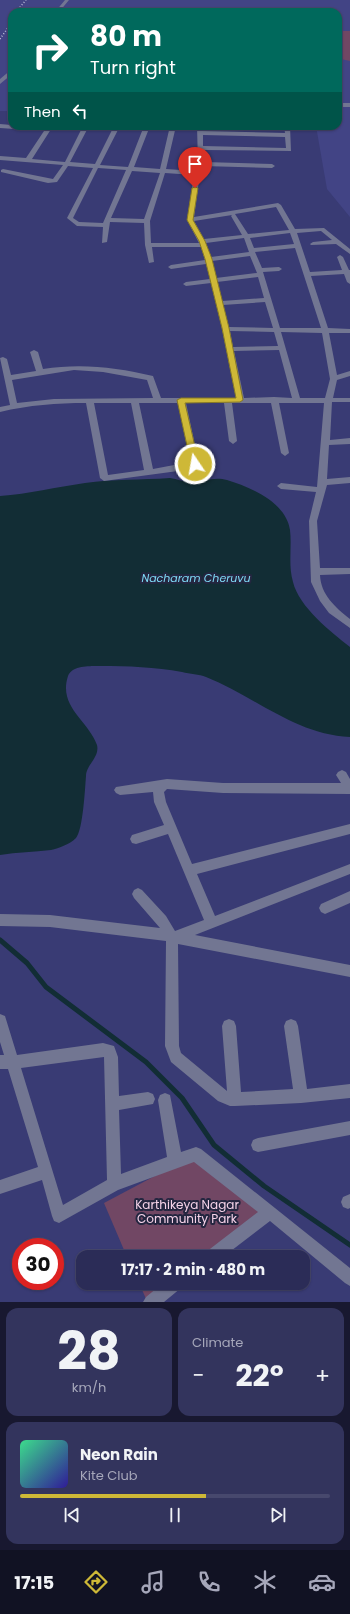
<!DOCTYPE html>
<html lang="en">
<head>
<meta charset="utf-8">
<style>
	body { margin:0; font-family:Poppins,sans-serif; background:#33345d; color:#f1f3f6; height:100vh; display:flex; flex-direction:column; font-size:15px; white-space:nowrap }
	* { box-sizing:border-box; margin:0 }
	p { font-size:13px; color:#a6a7ba }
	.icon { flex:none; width:22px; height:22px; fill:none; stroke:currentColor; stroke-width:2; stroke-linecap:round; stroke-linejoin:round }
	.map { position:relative; height:1302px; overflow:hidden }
	.panel { display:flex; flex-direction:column; gap:6px; padding:6px; background:#181830; flex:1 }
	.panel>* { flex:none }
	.top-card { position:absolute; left:8px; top:8px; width:334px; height:122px; border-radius:12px; box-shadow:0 1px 3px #0004,0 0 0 1px #47486d; background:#00695c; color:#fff; overflow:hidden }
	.speed { position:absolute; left:12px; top:1238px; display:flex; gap:8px; font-size:20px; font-weight:700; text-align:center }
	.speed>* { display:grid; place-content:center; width:52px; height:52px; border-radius:50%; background:#2b2c57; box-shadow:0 1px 3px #0004,0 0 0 1px #47486d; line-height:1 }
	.speed .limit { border:6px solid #d22; background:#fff; color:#111 }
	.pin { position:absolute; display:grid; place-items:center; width:34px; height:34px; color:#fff; margin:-41px -17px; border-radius:50% 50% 50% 0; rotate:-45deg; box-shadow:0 0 4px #0007 }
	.pin .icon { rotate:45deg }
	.me { position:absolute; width:44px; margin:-22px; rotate:348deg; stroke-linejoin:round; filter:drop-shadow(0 0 3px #0008) }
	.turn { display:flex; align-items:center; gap:14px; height:84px; padding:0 16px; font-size:18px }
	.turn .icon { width:52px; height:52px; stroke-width:2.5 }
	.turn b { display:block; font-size:28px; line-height:34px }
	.then { display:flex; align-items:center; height:38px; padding:0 16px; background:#0003; gap:8px; font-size:15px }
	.big { font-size:30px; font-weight:700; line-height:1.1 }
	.panel .tile { flex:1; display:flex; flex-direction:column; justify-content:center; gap:6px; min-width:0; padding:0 14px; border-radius:12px; background:#33345d }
	.panel .dial { align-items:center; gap:0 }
	.dial b { font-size:52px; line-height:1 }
	.song { display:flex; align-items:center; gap:12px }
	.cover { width:48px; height:48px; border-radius:6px; background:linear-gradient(135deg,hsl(150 70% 55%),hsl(250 70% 35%)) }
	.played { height:4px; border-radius:2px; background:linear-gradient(90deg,#ceb837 60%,#47486d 60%) }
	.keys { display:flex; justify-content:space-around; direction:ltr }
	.heat { display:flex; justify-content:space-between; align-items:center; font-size:22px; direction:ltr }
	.panel .tiles { flex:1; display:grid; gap:6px; grid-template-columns:1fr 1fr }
	.tile:last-child { grid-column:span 2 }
	.trip { position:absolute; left:76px; top:1250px; width:234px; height:40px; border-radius:12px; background:#2b2c57; box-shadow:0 1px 3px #0004,0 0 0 1px #47486d; font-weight:700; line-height:40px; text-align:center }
	.tabs { display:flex; height:64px; justify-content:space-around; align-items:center; background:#111223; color:#a6a7ba }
	.tabs .icon { width:28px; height:28px }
	.tabs .active { color:#ceb837 }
	.tabs b { font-size:18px; color:#f1f3f6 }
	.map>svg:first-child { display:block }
</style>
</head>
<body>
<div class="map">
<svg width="350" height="1302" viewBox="0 0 350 1302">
	<rect width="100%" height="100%" fill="#393b74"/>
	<path fill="#424485" d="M0,0H350V217L327,189L316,126H338V12H12V111H0Z"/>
	<path fill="#714764" d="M338,31H350V61L341,59L339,57L342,51L338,46Z
		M195,1158L261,1214L205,1257H127L104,1203L153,1177Z
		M139,1283H171L147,1301Z"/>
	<path fill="#122d35" d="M170,478C177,479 184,482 191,482C203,483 212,476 227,480C250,487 286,502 290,530C292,547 288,565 293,582C299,607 331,632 350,647V737C296,735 254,696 206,677C199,674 190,674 182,672C155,667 128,666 101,666C91,666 72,665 68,676C58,707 88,720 97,745C100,757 86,765 86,776C85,788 83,830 76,838C70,844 59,848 51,850C34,852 17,852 0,855V496C29,494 56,487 85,483C113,479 141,480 170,478Z"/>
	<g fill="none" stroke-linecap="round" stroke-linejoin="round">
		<path stroke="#122d35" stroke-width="5" d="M0,940L27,963L46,987L146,1062L182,1098L214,1145L264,1186L350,1245"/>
		<path fill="#727692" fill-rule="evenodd" d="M65,0H69L59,12H55Z
			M12,69V74L0,84V79Z
			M338,103H350V107H338Z
			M0,124L46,128L47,126H53L32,159L65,162L83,126H89L70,162L95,164L114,126H120L100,165L128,167L144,126H150L134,167L160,169L170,126H176L166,169L195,171L198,164L197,126H203V131L285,133L284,126H290L291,151L204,150V162L272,164L275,166L272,168L203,166L200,173L194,217L278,203L281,205L295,229L324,228L350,249V254L336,244L311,245L310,244L313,242L332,240L321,231L297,233L310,272L342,270L337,257L340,255L343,257L349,270H350V284L347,282L344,274L311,276L328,328L350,329V333H329L337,375L350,371V376L337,380L333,398H350V402H332L330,440L350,438V444L329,445L327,479L350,477V483L327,485L317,521L320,568H350V574L320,575C321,595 335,607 350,619V628L329,613L320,601L311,582L309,521L316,492L281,489L277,486L281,483L317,487L324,403H279L289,453L285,456L281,453L271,403H232L237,441L233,444L229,441L224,403H186L199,464L198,466L178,471L104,481L100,478L86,403C57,403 29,405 0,412V407L10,405L0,358L3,357L7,359L11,375L36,371L30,352L34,350L38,352L43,369C80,363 116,367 153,376L161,398H236L222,329L211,283L186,286L183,284L186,282L210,279L206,264L171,269L168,267L171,265L205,260L201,247H152L154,262L149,263L145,245L144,223L110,222L107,242L102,243L103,227L77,226L67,218L93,168L68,166L57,182L48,183L1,172V170L3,169L53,179L63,165L0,160V156L26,158L44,131L0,128ZM203,135L285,137L286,148L203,146ZM98,168L126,170L103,223L79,222L73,218ZM132,171L160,173L144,219L111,218ZM165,173L194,175L187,220L199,243H151L150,221ZM276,207L289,230L248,234L235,214ZM232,215L231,216L242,235L204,239L194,221ZM290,233L294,244L254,248L250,238ZM244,238L249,252L211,257L206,243ZM295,248L321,328H280L263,272L279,271L282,269L279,267L262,268L255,252ZM250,256L257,273L216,278L212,261ZM258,277L264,298L222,301L217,282ZM265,302L273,328L229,327L223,305ZM230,331L274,332L278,346L233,347ZM281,332L322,333L330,379L325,398H300ZM279,350L292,398L274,397L244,398L234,351ZM74,370L103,372L147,380L153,398L54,399L17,403L12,380ZM94,403H131L144,470L108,475ZM139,403H178L190,462L153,469Z
			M342,770L346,772L350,779V794L223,793L167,789L164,792L166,802L192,864L350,824V834L197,874L215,916L350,864V874L195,935L350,965V977L178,944L179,1046L181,1053L227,1091L222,1026L224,1021L229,1019L234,1021L236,1026L241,1092L293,1089L284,1026L286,1021L291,1019L296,1021L298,1026L307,1089L350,1084V1098L301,1103L235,1106H230L218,1101L171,1062L165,1046L166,941L50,927L0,926V914L50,915L160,928L134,898L132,894L134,890L138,888L142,890L166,916L175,931L204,920L168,834L136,844L132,843L130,839L132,835L164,825L154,802L153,792L120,795L116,793L114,790L116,787L167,779L223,783H341L336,775L338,772Z
			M350,891V903L325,914L321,912L319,908L321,904Z
			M0,1014L5,1016L17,1055L103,1043L114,1046L118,1057L119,1096L148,1092L153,1094L155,1099L153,1104L119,1110L121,1174L167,1157L158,1100L160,1095L165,1093L170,1095L181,1152L196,1147L201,1149L350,1268V1286L345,1283L270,1221L223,1257H203L206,1252L258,1212L194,1162L118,1190L59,1223L54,1221L52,1216L42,1180L0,1194V1180L38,1167L8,1069H0V1055H4L0,1042ZM104,1057L107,1180L63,1205L21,1068Z
			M350,1121V1135L258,1152L253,1150L251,1145L253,1140L258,1138Z
			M350,1194V1208L348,1209L343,1207L341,1202L343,1197Z
			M163,1283H184L181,1288L164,1302H143L146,1297Z"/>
		<path stroke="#bcbed7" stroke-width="1.5" stroke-dasharray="1 2" stroke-linecap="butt" d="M16,12L26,0
			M0,39L12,22"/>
	</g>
	<path fill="#ceb837" stroke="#867824" d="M195,187L198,188L193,220L205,241L212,259L229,328L243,400L240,402L185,403L199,464L195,467L191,464L177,400L181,398H236L222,328L205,259L199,241L187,220L192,188Z"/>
	<g text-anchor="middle" stroke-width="4" stroke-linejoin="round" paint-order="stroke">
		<g font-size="11" font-style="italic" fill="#7edaf6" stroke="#242640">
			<text x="196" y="582">Nacharam Cheruvu</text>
		</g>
		<g font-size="12" fill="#f6d3e9" stroke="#242640">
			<text x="187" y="1209">Karthikeya Nagar<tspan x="187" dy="14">Community Park</tspan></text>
		</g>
	</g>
</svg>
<div class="speed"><div class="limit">30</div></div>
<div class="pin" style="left:195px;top:188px;background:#d93025"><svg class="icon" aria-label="arrive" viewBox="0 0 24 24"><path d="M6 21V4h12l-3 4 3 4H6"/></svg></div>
<svg class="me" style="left:195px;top:464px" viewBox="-20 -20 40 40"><circle r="17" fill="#ceb837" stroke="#fff" stroke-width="3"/><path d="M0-11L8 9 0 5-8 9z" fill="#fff"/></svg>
<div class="trip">17:17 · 2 min · 480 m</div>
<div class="top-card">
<div class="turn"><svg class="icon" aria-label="right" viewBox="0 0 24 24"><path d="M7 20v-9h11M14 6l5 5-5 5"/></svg><div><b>80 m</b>Turn right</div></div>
<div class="then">Then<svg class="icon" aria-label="left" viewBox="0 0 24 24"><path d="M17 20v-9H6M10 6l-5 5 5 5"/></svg></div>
</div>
</div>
<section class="panel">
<div class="tiles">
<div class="tile dial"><b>28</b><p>km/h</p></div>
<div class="tile"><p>Climate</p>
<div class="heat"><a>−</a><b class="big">22°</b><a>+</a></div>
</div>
<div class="tile">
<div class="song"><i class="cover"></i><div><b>Neon Rain</b><p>Kite Club</p></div></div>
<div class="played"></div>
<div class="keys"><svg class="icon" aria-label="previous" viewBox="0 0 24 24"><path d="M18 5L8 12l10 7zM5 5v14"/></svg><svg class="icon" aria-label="pause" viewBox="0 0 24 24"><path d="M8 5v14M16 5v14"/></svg><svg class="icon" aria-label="next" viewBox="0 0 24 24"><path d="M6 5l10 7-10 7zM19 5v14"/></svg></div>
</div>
</div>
</section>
<nav class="tabs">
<b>17:15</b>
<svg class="icon active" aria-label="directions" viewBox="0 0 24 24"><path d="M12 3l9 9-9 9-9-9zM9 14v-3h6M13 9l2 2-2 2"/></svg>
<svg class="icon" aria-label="music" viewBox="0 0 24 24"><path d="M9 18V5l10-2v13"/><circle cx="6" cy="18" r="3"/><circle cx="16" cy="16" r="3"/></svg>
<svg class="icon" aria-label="phone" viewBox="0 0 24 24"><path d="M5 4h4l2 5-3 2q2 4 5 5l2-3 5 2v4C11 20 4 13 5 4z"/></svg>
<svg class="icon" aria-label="climate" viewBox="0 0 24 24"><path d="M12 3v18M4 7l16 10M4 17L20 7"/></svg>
<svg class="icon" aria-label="car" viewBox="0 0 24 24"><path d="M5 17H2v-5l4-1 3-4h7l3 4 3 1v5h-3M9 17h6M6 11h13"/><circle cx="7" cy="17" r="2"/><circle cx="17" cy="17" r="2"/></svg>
</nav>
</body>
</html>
